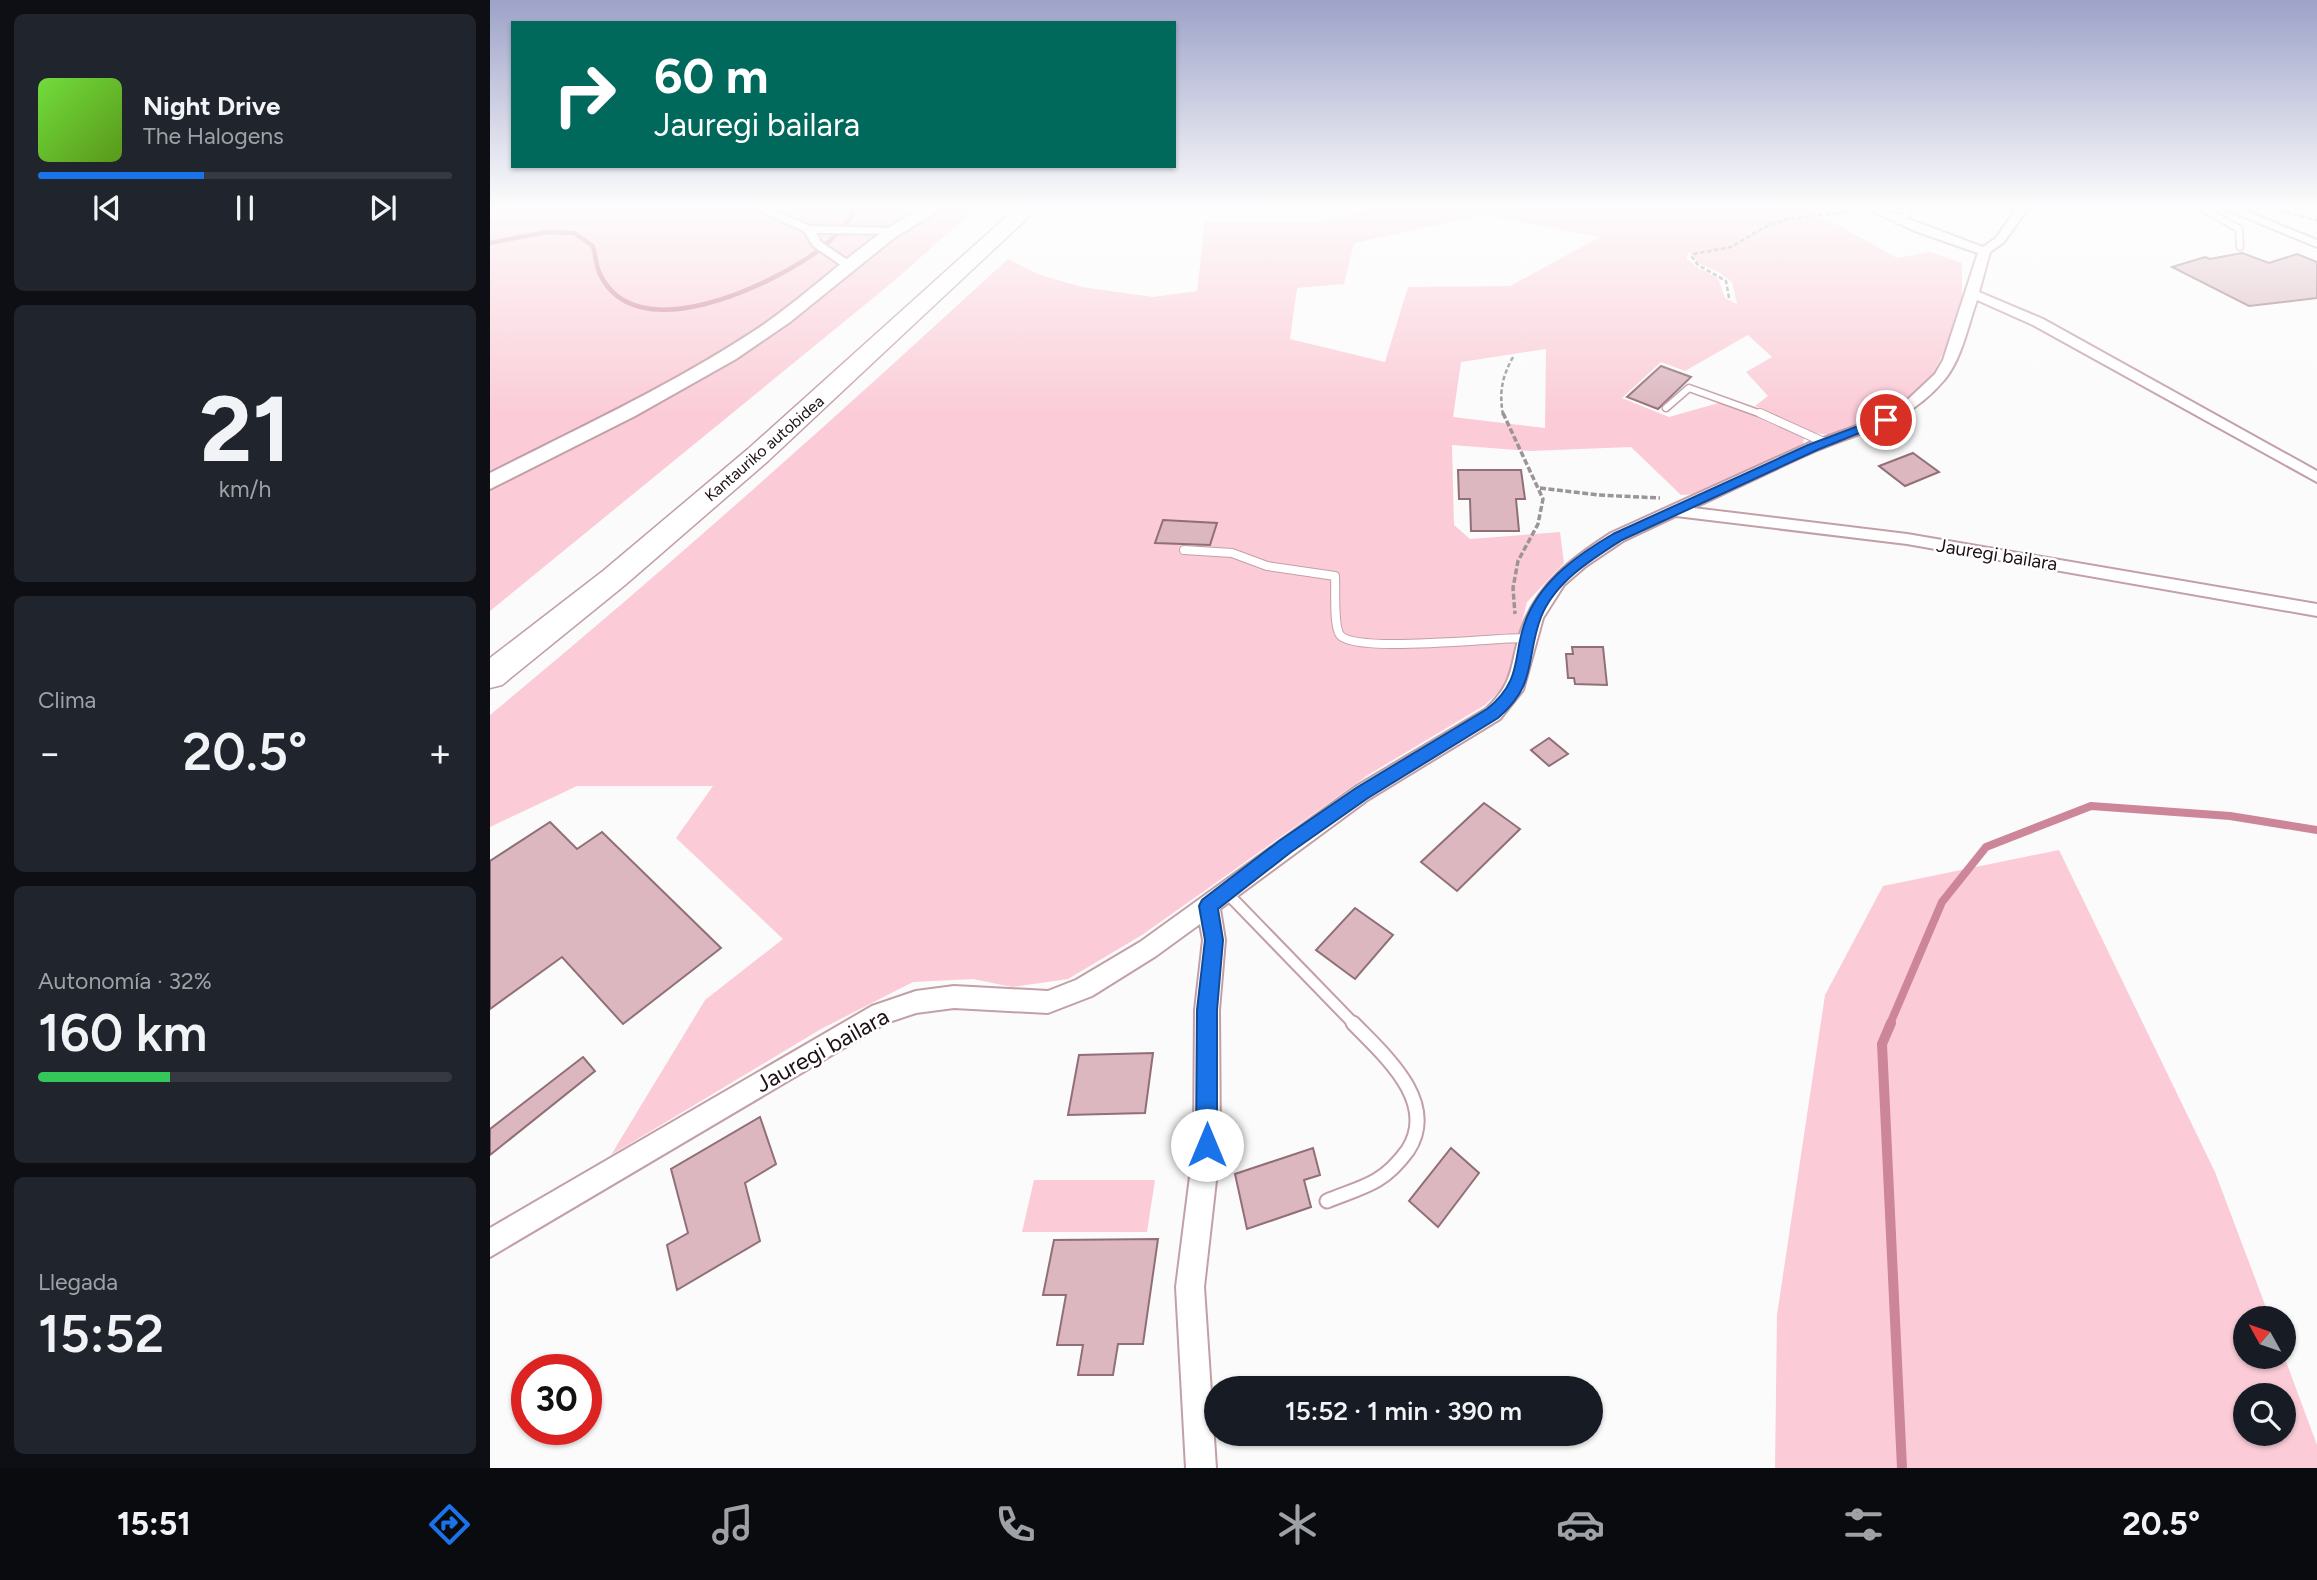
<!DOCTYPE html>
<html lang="es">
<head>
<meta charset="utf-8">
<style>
	body { margin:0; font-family:Figtree,sans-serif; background:#20242c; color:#f1f3f6; height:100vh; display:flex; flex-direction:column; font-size:26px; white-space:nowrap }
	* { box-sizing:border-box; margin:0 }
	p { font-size:23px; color:#9ea1a6 }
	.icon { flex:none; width:38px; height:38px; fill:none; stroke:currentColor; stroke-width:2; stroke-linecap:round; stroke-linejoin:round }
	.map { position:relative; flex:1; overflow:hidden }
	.details { display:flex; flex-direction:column; gap:14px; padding:14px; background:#0d0f14; width:490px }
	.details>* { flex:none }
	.guide { position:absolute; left:21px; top:21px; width:665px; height:147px; border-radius:0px; box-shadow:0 2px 5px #0004; background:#00695c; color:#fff; overflow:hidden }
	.needle { width:46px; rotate:310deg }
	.fabs { position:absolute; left:1743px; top:1306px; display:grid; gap:14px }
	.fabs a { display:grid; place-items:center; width:63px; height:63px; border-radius:50%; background:#171b24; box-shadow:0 2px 5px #0004; font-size:35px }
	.speed { position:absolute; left:21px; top:1354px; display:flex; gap:14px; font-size:35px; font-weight:700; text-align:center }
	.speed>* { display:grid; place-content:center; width:91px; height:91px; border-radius:50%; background:#171b24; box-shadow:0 2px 5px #0004; line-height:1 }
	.speed .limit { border:10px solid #d22; background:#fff; color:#111 }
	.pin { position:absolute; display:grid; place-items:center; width:60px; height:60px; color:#fff; margin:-30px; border:4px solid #fff; border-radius:50%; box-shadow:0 2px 7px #0007 }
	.me { position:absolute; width:77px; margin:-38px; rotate:0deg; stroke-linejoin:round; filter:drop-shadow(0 0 5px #0008) }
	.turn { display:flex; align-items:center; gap:24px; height:147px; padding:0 28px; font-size:32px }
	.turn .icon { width:91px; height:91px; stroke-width:2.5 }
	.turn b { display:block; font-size:49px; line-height:60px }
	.big { font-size:52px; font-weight:600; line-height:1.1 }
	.details .tile { flex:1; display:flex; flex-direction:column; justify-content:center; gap:10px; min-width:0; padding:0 24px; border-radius:10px; background:#20242c }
	.details .dial { align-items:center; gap:0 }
	.dial b { font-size:91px; line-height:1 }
	.song { display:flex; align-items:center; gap:21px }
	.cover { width:84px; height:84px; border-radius:10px; background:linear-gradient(135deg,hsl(100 70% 55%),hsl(90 70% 35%)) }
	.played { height:7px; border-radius:4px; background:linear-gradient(90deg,#1a73e8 40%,#363941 40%) }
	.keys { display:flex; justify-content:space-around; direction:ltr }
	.heat { display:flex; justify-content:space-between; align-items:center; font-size:38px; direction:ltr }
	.charge { height:10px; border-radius:5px; background:linear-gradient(90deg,#34c759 32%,#363941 0) }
	.trip { position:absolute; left:714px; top:1376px; width:399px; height:70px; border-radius:35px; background:#171b24; box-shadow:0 2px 5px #0004; font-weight:600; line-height:70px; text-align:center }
	.tabs { display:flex; height:112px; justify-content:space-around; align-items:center; background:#090b0e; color:#9ea1a6 }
	.tabs .icon { width:49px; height:49px }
	.tabs .active { color:#1a73e8 }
	.tabs b { font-size:32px; color:#f1f3f6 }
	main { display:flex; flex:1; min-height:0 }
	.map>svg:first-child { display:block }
</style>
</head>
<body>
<main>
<section class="details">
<div class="tile">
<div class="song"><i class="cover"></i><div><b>Night Drive</b><p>The Halogens</p></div></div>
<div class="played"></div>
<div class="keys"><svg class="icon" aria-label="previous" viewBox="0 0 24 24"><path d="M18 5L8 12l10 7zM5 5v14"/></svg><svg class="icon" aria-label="pause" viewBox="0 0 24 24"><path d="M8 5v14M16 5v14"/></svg><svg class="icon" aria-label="next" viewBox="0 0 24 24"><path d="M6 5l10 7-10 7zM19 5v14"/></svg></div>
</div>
<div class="tile dial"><b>21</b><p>km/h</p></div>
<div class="tile"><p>Clima</p>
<div class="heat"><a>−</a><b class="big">20.5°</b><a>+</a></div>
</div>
<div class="tile"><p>Autonomía · 32%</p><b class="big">160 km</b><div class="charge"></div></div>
<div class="tile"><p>Llegada</p><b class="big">15:52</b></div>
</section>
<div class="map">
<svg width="1827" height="1468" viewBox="0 0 1827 1468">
	<rect width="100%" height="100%" fill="#fbfbfb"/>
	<path fill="#fbccd7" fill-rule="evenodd" d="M0,208H486L404,281L0,611Z
		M884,208H1342L1315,215L1334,217L1407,258L1441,252L1472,263V300L1455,349L1441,378L1416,399L1373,422L1340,435L1325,433L1265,406L1278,396L1256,372L1282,357L1258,335L1195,371L1171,362L1132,398L1179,417L1232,402L1314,438L1313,445L1212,494L1191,495L1141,447L1040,451L962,445L964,525L980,539L1070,532L1074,563L1037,602L1016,685L995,705L878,775L652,935L578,979L522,987L483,979L423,982L331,1029L121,1155L215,1000L293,939L186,838L223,786H87L0,827V715C178,568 348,415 518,259L550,275L592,287L663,297L707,291L715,221H833ZM993,215L1110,237L1020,286L918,287L895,362L800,339L807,288L854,284L864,243ZM1199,252L1208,263L1230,273L1242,282L1247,304L1235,298L1228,278L1208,268L1196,258ZM1056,349L1055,428L963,417L971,362Z
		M1569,850L1725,1172L1780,1318H1755V1356H1794L1827,1445V1468H1285L1287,1315L1335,995L1393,886ZM1755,1395H1794V1433H1755Z
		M544,1180H665L657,1232H532Z"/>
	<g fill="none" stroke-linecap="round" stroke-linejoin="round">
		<path stroke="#cd8699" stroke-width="4.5" d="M0,243L56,232L84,233L103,246C105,254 106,264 109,272C144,352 281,285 328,251C344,239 356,224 367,208"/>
		<path stroke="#cd8699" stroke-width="8" d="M1400,1024L1452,902L1496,847L1601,806L1740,816L1827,830"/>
		<path stroke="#cd8699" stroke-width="10" d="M1401,1023L1392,1044L1412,1468"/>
	</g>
	<path fill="#dcb7c0" stroke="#916f77" stroke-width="2" d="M1752,253L1779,263L1807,254L1827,262V298L1759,306L1682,267L1715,257L1720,259Z
		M1171,366L1201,377L1168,409L1137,397Z
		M1423,453L1449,472L1415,486L1389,466Z
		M968,470H1031L1035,499H1026L1029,531H981L980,499H969Z
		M673,520L727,523L720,545L665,543Z
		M1082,647H1113L1117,685L1085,684L1084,678H1078L1076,654H1083Z
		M1059,738L1078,754L1059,766L1041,750Z
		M994,803L1030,829L967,891L931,862Z
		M60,822L87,849L112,832L231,948L133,1024L72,957L0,1009V861Z
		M865,908L903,935L865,979L826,950Z
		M663,1053L655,1113L578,1115L589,1055Z
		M93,1057L105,1071L0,1155V1129Z
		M270,1117L286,1164L255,1183L270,1241L187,1290L177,1245L198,1233L181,1169Z
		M823,1148L830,1175L814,1180L821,1207L757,1229L745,1174Z
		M961,1148L989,1173L948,1227L919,1201Z
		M668,1239L653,1344H628L623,1375H588L593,1345H567L576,1295H553L564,1240Z"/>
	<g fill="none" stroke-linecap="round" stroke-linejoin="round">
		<g stroke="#c39fa7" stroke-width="9">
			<path id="service-far3" d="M1712,208L1749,229L1750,247
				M1407,221L1415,215L1417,208
				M1176,408L1199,388L1274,415"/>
		</g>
		<g stroke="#c39fa7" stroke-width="10">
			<path id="service-far2" d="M1270,413L1336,443
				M694,550L742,553L777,566L845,576C846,589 843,625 850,635C865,654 1007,637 1038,638"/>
		</g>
		<g stroke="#c39fa7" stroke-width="14">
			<path id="service-far1" d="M736,892L864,1024"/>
		</g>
		<g stroke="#c39fa7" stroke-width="17">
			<path id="service" d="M837,1201C853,1194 872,1189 887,1180C899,1173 910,1161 918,1150C949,1102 894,1055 863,1023"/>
		</g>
		<g stroke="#c39fa7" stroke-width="4">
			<path id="minor" d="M263,208H279L320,226L405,228L411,231L405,234L326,233L331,242L362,263V269L358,270L323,246L314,231Z
				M1375,208H1390L1493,247L1506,238L1527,208H1538L1514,242L1500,252L1489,292L1553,319L1827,471V482L1543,325L1487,300C1478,325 1472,358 1455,379C1416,425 1377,429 1325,451C1284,469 1244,489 1203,508L1417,534L1827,604V616L1417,544L1186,516L1133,541L1096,566L1074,585L1053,618L1033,690L1010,719L879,799L730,909L735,940L729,1010L730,1145L714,1287L726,1468H696L686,1287L704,1145L705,1010L713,940L710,924L666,956L602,996L558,1013L464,1008L426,1013L396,1023L0,1257V1228L382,1006L426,991L464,986L558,991L586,980L650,942L865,787L996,709C1026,680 1019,667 1031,631C1046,585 1082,558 1121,533L1317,444L1391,417L1412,405L1445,374L1453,360L1488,253L1425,231Z
				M1732,208H1748L1827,240V247Z"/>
		</g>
		<g stroke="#c39fa7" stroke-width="4">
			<path id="secondary" d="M432,208H453L404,238L300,322L246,359L145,416L0,489V473C89,428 180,386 264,331C322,293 369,241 432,208Z"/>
		</g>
		<g stroke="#c39fa7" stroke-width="3">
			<path id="motorway" d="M526,208H548L278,461L135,585L12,685L0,688V658L113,571L258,449Z"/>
		</g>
		<path stroke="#9a9596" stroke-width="2.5" stroke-dasharray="4.5 2.5" stroke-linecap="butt" d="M1790,211L1827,220
			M1239,298L1236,281L1208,265L1202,257L1203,254L1241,247L1275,227L1296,219L1365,211
			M1013,415C1009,392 1012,377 1023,357"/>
		<path stroke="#9a9596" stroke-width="3.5" stroke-dasharray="6 2.5" stroke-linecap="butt" d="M1013,413L1053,499L1048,524L1028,561L1023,588L1025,614
			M1050,488L1108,495L1170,498"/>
		<use href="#service-far3" stroke="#fff" stroke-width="6"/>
		<use href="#service-far2" stroke="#fff" stroke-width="8"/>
		<use href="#service-far1" stroke="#fff" stroke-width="10"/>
		<use href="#service" stroke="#fff" stroke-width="13"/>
		<use href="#minor" fill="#fff" fill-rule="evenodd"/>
		<use href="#secondary" fill="#fff" fill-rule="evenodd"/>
		<use href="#motorway" fill="#fff" fill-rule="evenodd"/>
	</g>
	<linearGradient id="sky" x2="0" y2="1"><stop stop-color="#9da2c8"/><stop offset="0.5" stop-color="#fdfdfd"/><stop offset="1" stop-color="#fdfdfd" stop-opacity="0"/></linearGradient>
	<rect width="1827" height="414" fill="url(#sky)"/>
	<path fill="#1a73e8" stroke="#114b97" stroke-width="2" d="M1392,417L1402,420L1327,450L1132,540C1102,559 1065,582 1051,617C1035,659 1048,684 1008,718L878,798L801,852L728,909L733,940L727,1010V1145L724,1153L717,1156L709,1153L706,1145L707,1010L715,940L709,906L712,900L789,841L866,788L997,709C1035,678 1021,655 1037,617C1053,579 1089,554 1123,534L1318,445Z"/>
	<g text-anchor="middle" stroke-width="5" stroke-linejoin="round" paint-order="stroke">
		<g font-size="16" fill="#1d1114" stroke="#fff">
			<text transform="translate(274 448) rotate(-41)" y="6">Kantauriko autobidea</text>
		</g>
		<g font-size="19" fill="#1d1114" stroke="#fff">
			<text transform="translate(1507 554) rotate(9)" y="7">Jauregi bailara</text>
		</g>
		<g font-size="23" fill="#1d1114" stroke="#fff">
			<text transform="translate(332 1050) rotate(-29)" y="8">Jauregi bailara</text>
		</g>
	</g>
</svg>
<div class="fabs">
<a><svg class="needle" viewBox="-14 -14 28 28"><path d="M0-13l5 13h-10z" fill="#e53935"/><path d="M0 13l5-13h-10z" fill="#9ea1a6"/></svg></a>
<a><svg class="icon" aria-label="search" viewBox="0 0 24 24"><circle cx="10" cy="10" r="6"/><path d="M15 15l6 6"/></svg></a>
</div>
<div class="speed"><div class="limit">30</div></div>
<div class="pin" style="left:1396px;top:420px;background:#d93025"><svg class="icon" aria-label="arrive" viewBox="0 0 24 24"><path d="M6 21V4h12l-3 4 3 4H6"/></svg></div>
<svg class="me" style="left:717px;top:1145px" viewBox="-20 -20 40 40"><circle r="19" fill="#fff"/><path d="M0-13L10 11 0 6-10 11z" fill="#1a73e8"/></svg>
<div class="trip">15:52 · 1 min · 390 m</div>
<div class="guide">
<div class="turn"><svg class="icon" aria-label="right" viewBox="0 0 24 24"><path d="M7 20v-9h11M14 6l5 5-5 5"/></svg><div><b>60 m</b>Jauregi bailara</div></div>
</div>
</div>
</main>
<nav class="tabs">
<b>15:51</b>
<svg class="icon active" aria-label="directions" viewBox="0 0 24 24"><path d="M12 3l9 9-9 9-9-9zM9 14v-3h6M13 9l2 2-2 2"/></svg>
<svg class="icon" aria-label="music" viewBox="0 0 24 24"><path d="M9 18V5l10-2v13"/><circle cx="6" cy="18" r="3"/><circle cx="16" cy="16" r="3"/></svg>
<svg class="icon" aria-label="phone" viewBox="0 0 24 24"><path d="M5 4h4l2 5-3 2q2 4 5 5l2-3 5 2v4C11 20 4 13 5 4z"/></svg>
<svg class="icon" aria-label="climate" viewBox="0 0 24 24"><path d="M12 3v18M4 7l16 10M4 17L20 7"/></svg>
<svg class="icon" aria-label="car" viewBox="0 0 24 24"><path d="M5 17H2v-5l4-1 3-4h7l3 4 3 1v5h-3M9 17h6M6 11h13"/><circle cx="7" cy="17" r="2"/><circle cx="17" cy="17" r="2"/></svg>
<svg class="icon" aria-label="filters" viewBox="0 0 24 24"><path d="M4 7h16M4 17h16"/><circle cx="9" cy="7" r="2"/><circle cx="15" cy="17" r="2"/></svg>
<b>20.5°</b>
</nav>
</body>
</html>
